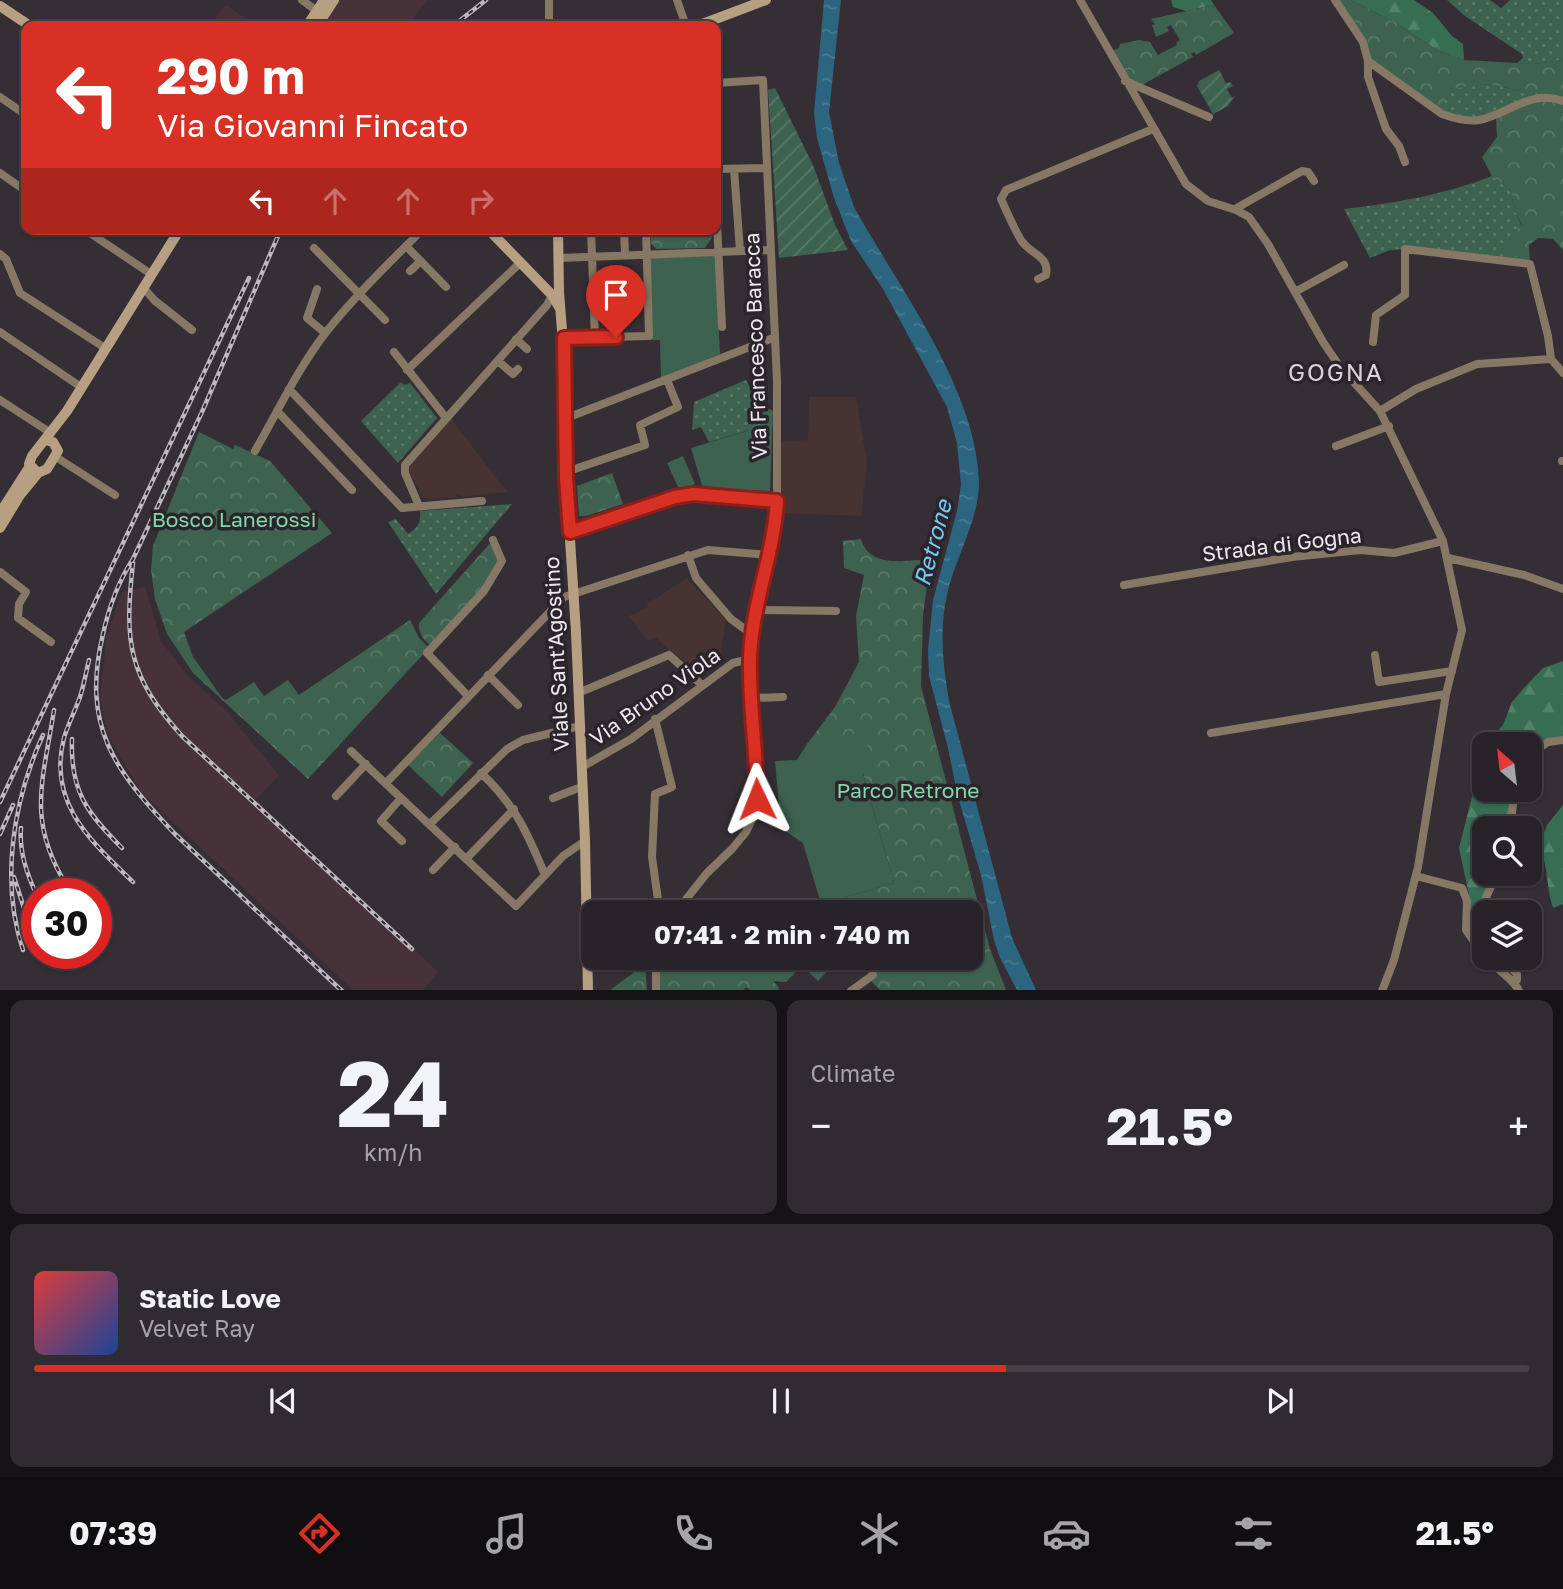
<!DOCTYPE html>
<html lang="en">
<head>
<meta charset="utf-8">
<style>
	body { margin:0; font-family:"Golos Text",sans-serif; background:#302b30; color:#f1f3f6; height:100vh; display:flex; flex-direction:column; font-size:26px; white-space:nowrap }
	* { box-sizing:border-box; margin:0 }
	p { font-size:23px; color:#a5a4a8 }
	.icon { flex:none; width:38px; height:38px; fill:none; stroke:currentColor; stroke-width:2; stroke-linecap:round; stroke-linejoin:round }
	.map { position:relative; height:990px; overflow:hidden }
	.side { display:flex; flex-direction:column; gap:10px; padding:10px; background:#161316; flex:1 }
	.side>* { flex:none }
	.hud { position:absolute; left:21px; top:21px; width:700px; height:214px; border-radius:14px; box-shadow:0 2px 5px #0004,0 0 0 2px #444045; background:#d93025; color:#fff; overflow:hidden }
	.needle { width:46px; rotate:332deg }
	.buttons { position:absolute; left:1472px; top:732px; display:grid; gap:14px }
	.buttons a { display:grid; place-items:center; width:70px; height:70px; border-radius:14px; background:#282328; box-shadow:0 2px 5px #0004,0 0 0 2px #444045; font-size:35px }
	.speed { position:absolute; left:21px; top:878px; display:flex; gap:14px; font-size:35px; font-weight:700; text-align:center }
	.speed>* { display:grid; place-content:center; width:91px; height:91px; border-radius:50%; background:#282328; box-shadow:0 2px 5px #0004,0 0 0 2px #444045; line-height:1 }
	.speed .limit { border:10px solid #d22; background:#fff; color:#111 }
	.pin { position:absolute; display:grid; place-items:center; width:60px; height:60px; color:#fff; margin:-72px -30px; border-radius:50% 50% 50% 0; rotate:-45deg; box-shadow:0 0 7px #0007 }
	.pin .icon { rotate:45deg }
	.me { position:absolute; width:77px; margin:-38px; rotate:358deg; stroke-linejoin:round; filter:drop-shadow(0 0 5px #0008) }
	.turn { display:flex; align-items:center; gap:24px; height:147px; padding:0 21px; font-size:32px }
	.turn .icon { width:91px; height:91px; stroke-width:2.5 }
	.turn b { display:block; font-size:49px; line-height:60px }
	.lanes { display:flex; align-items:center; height:66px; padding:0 21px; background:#0003; justify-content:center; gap:35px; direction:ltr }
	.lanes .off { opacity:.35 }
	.big { font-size:52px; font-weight:700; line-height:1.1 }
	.side .widget { flex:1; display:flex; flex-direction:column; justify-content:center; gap:10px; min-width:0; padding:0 24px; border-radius:14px; background:#302b30 }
	.side .dial { align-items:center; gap:0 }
	.dial b { font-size:91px; line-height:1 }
	.song { display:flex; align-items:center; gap:21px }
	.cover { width:84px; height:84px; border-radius:10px; background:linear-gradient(135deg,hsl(0 70% 55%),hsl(220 70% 35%)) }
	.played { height:7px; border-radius:4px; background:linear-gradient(90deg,#d93025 65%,#444045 65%) }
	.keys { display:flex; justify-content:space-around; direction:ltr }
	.heat { display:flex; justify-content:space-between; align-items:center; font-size:38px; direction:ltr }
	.side .tiles { flex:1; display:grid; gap:10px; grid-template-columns:1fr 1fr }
	.widget:last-child { grid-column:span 2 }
	.trip { position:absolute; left:581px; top:900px; width:402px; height:70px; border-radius:14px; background:#282328; box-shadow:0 2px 5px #0004,0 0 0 2px #444045; font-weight:700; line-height:70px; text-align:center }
	.tab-bar { display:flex; height:112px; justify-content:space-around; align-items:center; background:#100e10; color:#a5a4a8 }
	.tab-bar .icon { width:49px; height:49px }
	.tab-bar .selected { color:#d93025 }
	.tab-bar b { font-size:32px; color:#f1f3f6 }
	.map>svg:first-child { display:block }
</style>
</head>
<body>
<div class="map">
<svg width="1563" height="991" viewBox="0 0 1563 991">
	<defs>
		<pattern id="grass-dots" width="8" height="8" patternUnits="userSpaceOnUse" patternTransform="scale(1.75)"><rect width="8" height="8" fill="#3d6250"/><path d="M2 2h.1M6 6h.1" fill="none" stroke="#59786a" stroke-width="1.8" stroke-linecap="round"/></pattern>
		<pattern id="forest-firs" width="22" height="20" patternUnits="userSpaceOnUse" patternTransform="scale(1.75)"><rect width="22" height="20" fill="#366d53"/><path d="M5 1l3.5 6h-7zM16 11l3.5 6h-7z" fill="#53826c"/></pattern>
		<pattern id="park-crowns" width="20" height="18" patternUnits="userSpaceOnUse" patternTransform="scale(1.75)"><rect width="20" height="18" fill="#3d6250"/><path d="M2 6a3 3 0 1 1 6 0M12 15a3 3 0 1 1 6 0" fill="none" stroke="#59786a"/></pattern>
		<pattern id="garden-furrows" width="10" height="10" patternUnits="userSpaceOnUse" patternTransform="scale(1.75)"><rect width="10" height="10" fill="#3d6250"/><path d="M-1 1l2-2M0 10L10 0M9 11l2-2" fill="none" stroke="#59786a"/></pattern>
		<pattern id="water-ripples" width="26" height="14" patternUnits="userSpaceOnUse" patternTransform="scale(1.75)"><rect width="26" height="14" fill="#2b657f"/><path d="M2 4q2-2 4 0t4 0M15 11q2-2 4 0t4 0" fill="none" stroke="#4a7b91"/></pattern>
	</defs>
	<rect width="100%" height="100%" fill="#352f35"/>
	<path fill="#463238" d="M337,0H428L407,26H320Z
		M226,5L246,19L258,26H209Z
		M145,587L161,641L188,676L228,713L279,775L256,800L438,972L423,990H353L140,791L107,733L100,697L107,635L122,592Z"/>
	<path fill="#473331" d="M809,397H856L867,463L861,516L779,513L781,444L783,441L808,440Z
		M451,419L469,442L507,492L462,497L458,494L456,497L429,499L423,497L409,472L410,465Z
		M687,578L726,620L720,659L700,672L701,675L697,679L656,637L647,641L629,616L648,607L647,604Z"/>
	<path fill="url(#grass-dots)" d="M1447,0H1490L1501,8L1510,0H1563V60L1534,64L1517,63L1523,58L1522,54L1465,16Z
		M1488,84L1522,91H1545L1546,98L1479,120L1442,114L1446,89Z
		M1492,176L1510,189L1516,214L1522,226L1512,234L1530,264L1405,249L1390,250L1370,258L1344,209C1394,203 1444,195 1492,176Z
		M746,380L758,402L773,411L772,434L760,427L709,442L701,427L692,430L694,402Z
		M401,382L404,385L410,383L437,418L398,463L361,421Z
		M512,504L436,594L388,522L396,519L408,534C418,528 421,522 420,511Z"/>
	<path fill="url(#forest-firs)" d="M1171,0H1211L1214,5L1186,11L1173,7Z
		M1351,0H1414L1433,13L1452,36L1463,44L1464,60L1437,50L1396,23Z
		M1563,661V741L1543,746L1539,735L1534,737L1530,747V744H1486L1503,725L1512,702L1523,689L1543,668Z
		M1484,747V789H1517L1509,828H1484V873H1495L1477,913L1468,911L1469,895L1459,848L1477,777L1479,755Z
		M1563,805V904L1553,908C1547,890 1548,873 1543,856C1540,845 1530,842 1530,831L1543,835L1547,825Z"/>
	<path fill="url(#park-crowns)" d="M1335,0H1351L1396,23L1437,50L1464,60L1534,64L1563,60V250L1553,239L1538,238L1529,245L1530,264L1508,252L1505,245L1512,234L1522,225L1516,214L1510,189L1492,176L1482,157L1497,137L1496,119L1521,102L1546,98L1545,91H1522L1488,84L1447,89L1442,114L1368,61L1363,42Z
		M1214,5L1234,33L1196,55L1194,52L1191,54L1193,57L1140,86L1126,80L1110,52L1119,48L1120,44L1139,40L1150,42L1158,55L1177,45L1176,43L1180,40L1171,25L1167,27L1169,31L1156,37L1152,25L1155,24L1151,19Z
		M651,229H711L712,238L705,248L656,249L651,243Z
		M199,432L233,449L235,445L270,461L332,533L184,632L193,657L223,699L226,700L254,682L264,696L288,680L299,695L410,620L419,638L429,648L308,779L193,673L167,634L155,599L151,570L153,546Z
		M612,473L623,504L586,516H579L577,486Z
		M861,539C870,571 911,559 937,559L927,585L923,615L921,686L990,949L1006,990H880L871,981L873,977L851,957H971V912H822L821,904L894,883L863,773L874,770L807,744L835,707L859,662L856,616L864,575L844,568L843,541Z
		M493,540L502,561L484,591L432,647C424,640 418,634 419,623Z
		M440,733L473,763L442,797L408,765Z
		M657,957H709L712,972L792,957H841L818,981L802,966L786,982L773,981L779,988L777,991L750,990L746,987L743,991L659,990Z
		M633,965H645L647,990H610L633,973Z"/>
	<path fill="url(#garden-furrows)" d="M1219,70L1226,83L1230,82L1233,86L1227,89L1232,98L1235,96L1228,106L1213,114L1197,86L1199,81Z
		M775,88L813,165L835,225L848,250L779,258L768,90Z
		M709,957H792L712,972Z"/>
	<path fill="#3d6250" d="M715,256L720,354L661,378L660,340H652L648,257Z
		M760,427L772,434L770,491L703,489L691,448Z
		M683,456L695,484L680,491L667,463Z
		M863,732L875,770L863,774L894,883L821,904L803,843L781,828L775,761L797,760L807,744Z"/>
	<path fill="url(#water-ripples)" d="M824,0H841L829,112L839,163L854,207C898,286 977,390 979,482C979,521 955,557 947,595C939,630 943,666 949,701L1012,938L1036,990H1017L1000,958L994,940L981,875L958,797L948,748L929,676L928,650L933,600L957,511L961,485L957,443L947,407L883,289L851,241L834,198L817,138L814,114Z"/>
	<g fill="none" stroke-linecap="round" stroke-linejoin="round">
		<path stroke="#867865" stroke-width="8" d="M302,0L317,11
			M677,0L686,26
			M1080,0L1186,184L1208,201L1236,210L1249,217L1268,244L1323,342L1340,367L1380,411L1443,541L1462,630L1446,694L1418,867L1394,960L1382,991
			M1335,0L1363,42L1368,61L1442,114C1453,118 1467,122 1479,120C1509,114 1530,89 1563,101
			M247,24L251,26
			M549,26V0
			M1368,61V77L1386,129L1399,146L1405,162
			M1125,81L1209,117
			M0,97L26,115
			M716,169L766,168
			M734,169L740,251
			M0,173L26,191
			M716,203L722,327
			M1235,209L1302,171L1308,172L1314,181
			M84,229L151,274
			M591,229L595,338
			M624,229L625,254
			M406,246L446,287
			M314,248L385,320
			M0,254L6,259L20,293L105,348
			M560,258L771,250
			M410,271L421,261
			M1038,279L1046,275C1050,255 1029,254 1021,240C1013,227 1007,212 1001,199L1006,190L1153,129
			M143,287L154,300L192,330
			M317,289L307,318L325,333
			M1295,292L1344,265
			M0,332L81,387
			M563,338L649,336L646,229
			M516,339L527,349
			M1373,342L1376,315L1405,295V249L1530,264L1548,336L1551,359L1563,373
			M394,352L446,418
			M498,361L513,374L518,369
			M407,370L520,263
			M289,389L402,508L482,501
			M0,400L51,433
			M277,411L352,490
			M1380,411L1416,389L1477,364L1551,359
			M564,419L773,338
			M1336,446L1389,426
			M255,451C278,411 298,368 327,331C356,295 390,262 423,229
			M56,457L115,495
			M1562,461H1563
			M566,472L645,445L640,425L678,407L667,380
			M419,506L405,473V465L547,305L552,295
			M570,532L675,497L693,494L777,501
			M688,555L696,578L731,619L753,635
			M1448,558L1524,575L1563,589
			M0,572L26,592L19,604L18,618L51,642
			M1124,585L1292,557L1360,550L1394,553L1443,541
			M757,610L836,611
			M1375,655L1379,682L1452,671
			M488,675L518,705
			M578,693L669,655L702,685
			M468,696L427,653L484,591L502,561L493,540
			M752,698L783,697
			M655,719L672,787L655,794L652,857L659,907
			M1211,733L1446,694
			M351,751L516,906L563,856L585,841
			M1530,754L1548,742L1563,740
			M582,767L631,739L733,663L750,659
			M481,773C515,805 527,832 545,875
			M386,783L564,597L708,550L769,555
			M336,796L366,764
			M401,798L381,821L402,841
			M553,798L581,787
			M430,824L507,749L523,740L580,726
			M1510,828L1515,789
			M467,858L514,809
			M433,870L455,847
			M1416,876L1462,888L1467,901L1466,930L1484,956
			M676,912L707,873L732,849L746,832L754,815L757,799L750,659L757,610L776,522L777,501V381L763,80L716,83
			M1484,933C1473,912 1490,893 1497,873
			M1485,957C1495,968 1514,979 1519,991
			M1502,957L1517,974V980L1515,982
			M656,991V957
			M851,991L873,975"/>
		<path stroke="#b6a081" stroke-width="10" d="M0,6L30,26
			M307,26L324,0
			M317,26L334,0
			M697,26L766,0
			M488,229L552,295L559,307
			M558,229L559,292L564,356L566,477L576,633L585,841L588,991
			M45,440L53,442L58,451L47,469L38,473L29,464L32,456L67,411L180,229
			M0,513L30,466
			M0,528L20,495L38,473"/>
		<g stroke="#bdb9be" stroke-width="4.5">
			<path id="rail" d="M453,26L486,0
				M281,229L202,412L133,559C118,582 109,607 103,634C81,726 114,770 175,834L342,991
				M133,563C124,642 128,676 182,736L412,949
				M89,660C86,672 84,685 80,697C75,711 68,724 64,738C47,803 91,841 133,882
				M54,710C43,781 26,820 67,886
				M72,739C70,791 87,813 122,848
				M0,802L249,278
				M21,828C19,852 27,874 37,896
				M0,834L13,805
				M14,877L32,933
				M23,950C0,881 13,801 43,735"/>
		</g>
		<use href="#rail" stroke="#2b252b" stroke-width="2" stroke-dasharray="5" stroke-linecap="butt"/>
	</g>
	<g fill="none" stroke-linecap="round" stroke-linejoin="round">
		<g stroke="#8d1f18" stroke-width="18">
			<path id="route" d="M616,337L564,338L566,477L570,532L675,497L693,494L777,501C774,555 751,606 750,660C749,706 757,753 757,799"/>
		</g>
		<use href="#route" stroke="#d93025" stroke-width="12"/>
	</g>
	<g text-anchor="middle" stroke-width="7" stroke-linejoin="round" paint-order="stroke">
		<g font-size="21" fill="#ede9ee" stroke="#2b252b">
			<text transform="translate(756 346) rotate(-92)" y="7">Via Francesco Baracca</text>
			<text transform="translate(1282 545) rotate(-7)" y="7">Strada di Gogna</text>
			<text transform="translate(557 654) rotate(-93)" y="7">Viale Sant'Agostino</text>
			<text transform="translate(655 697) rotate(-35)" y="7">Via Bruno Viola</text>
		</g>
		<g font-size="21" fill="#82d7ad" stroke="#2b252b">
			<text x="234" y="527">Bosco Lanerossi</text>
			<text x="908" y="798">Parco Retrone</text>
		</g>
		<g font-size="23" font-style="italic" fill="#73cbf4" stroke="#2b252b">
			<text transform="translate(933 543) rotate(-75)" y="8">Retrone</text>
		</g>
		<g font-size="24" letter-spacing="2" fill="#dad2da" stroke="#2b252b">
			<text x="1336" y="381">GOGNA</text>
		</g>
	</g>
</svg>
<div class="buttons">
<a><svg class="needle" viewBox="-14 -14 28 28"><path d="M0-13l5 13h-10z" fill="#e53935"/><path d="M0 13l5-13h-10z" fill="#a5a4a8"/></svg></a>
<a><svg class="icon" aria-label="search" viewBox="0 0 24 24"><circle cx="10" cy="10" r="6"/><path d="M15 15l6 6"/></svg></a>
<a><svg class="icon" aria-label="layers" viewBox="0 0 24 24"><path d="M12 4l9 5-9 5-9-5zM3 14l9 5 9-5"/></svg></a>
</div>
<div class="speed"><div class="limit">30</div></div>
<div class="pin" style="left:616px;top:337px;background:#d93025"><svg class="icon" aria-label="arrive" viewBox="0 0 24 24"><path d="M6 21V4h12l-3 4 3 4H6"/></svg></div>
<svg class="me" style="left:757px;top:799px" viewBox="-20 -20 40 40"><path d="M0-17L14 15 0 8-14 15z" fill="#d93025" stroke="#fff" stroke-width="4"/></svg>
<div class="trip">07:41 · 2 min · 740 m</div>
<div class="hud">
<div class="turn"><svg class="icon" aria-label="left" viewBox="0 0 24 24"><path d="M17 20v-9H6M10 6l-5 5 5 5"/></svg><div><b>290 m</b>Via Giovanni Fincato</div></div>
<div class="lanes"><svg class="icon" aria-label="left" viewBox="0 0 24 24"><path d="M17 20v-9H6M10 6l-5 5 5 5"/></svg><svg class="icon off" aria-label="ahead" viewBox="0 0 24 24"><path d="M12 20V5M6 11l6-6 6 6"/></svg><svg class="icon off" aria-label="ahead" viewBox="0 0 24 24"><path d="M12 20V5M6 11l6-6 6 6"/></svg><svg class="icon off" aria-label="right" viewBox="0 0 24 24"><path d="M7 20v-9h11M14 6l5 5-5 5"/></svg></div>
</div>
</div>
<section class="side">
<div class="tiles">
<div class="widget dial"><b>24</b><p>km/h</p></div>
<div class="widget"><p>Climate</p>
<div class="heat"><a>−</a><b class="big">21.5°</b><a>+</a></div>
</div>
<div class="widget">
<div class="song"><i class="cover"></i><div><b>Static Love</b><p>Velvet Ray</p></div></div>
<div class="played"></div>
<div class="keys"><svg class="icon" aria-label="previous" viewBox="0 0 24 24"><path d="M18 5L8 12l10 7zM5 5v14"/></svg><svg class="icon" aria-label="pause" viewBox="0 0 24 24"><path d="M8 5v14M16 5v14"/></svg><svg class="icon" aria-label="next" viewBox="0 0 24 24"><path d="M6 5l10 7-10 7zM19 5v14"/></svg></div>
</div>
</div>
</section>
<nav class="tab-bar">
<b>07:39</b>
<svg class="icon selected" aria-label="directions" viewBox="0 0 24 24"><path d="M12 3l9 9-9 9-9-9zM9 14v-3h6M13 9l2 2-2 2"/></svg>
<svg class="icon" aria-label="music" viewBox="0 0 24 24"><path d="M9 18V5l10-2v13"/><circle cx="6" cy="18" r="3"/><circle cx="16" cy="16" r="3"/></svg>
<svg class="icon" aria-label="phone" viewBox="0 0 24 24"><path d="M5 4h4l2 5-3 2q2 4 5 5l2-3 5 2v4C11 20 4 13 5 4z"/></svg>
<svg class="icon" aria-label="climate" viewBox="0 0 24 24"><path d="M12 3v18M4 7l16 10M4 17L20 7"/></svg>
<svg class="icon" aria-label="car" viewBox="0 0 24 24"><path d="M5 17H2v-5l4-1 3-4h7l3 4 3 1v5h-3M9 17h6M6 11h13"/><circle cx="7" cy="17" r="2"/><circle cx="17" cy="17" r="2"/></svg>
<svg class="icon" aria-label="filters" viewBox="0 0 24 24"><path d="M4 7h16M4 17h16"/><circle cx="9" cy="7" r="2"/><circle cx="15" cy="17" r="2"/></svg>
<b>21.5°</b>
</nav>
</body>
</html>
